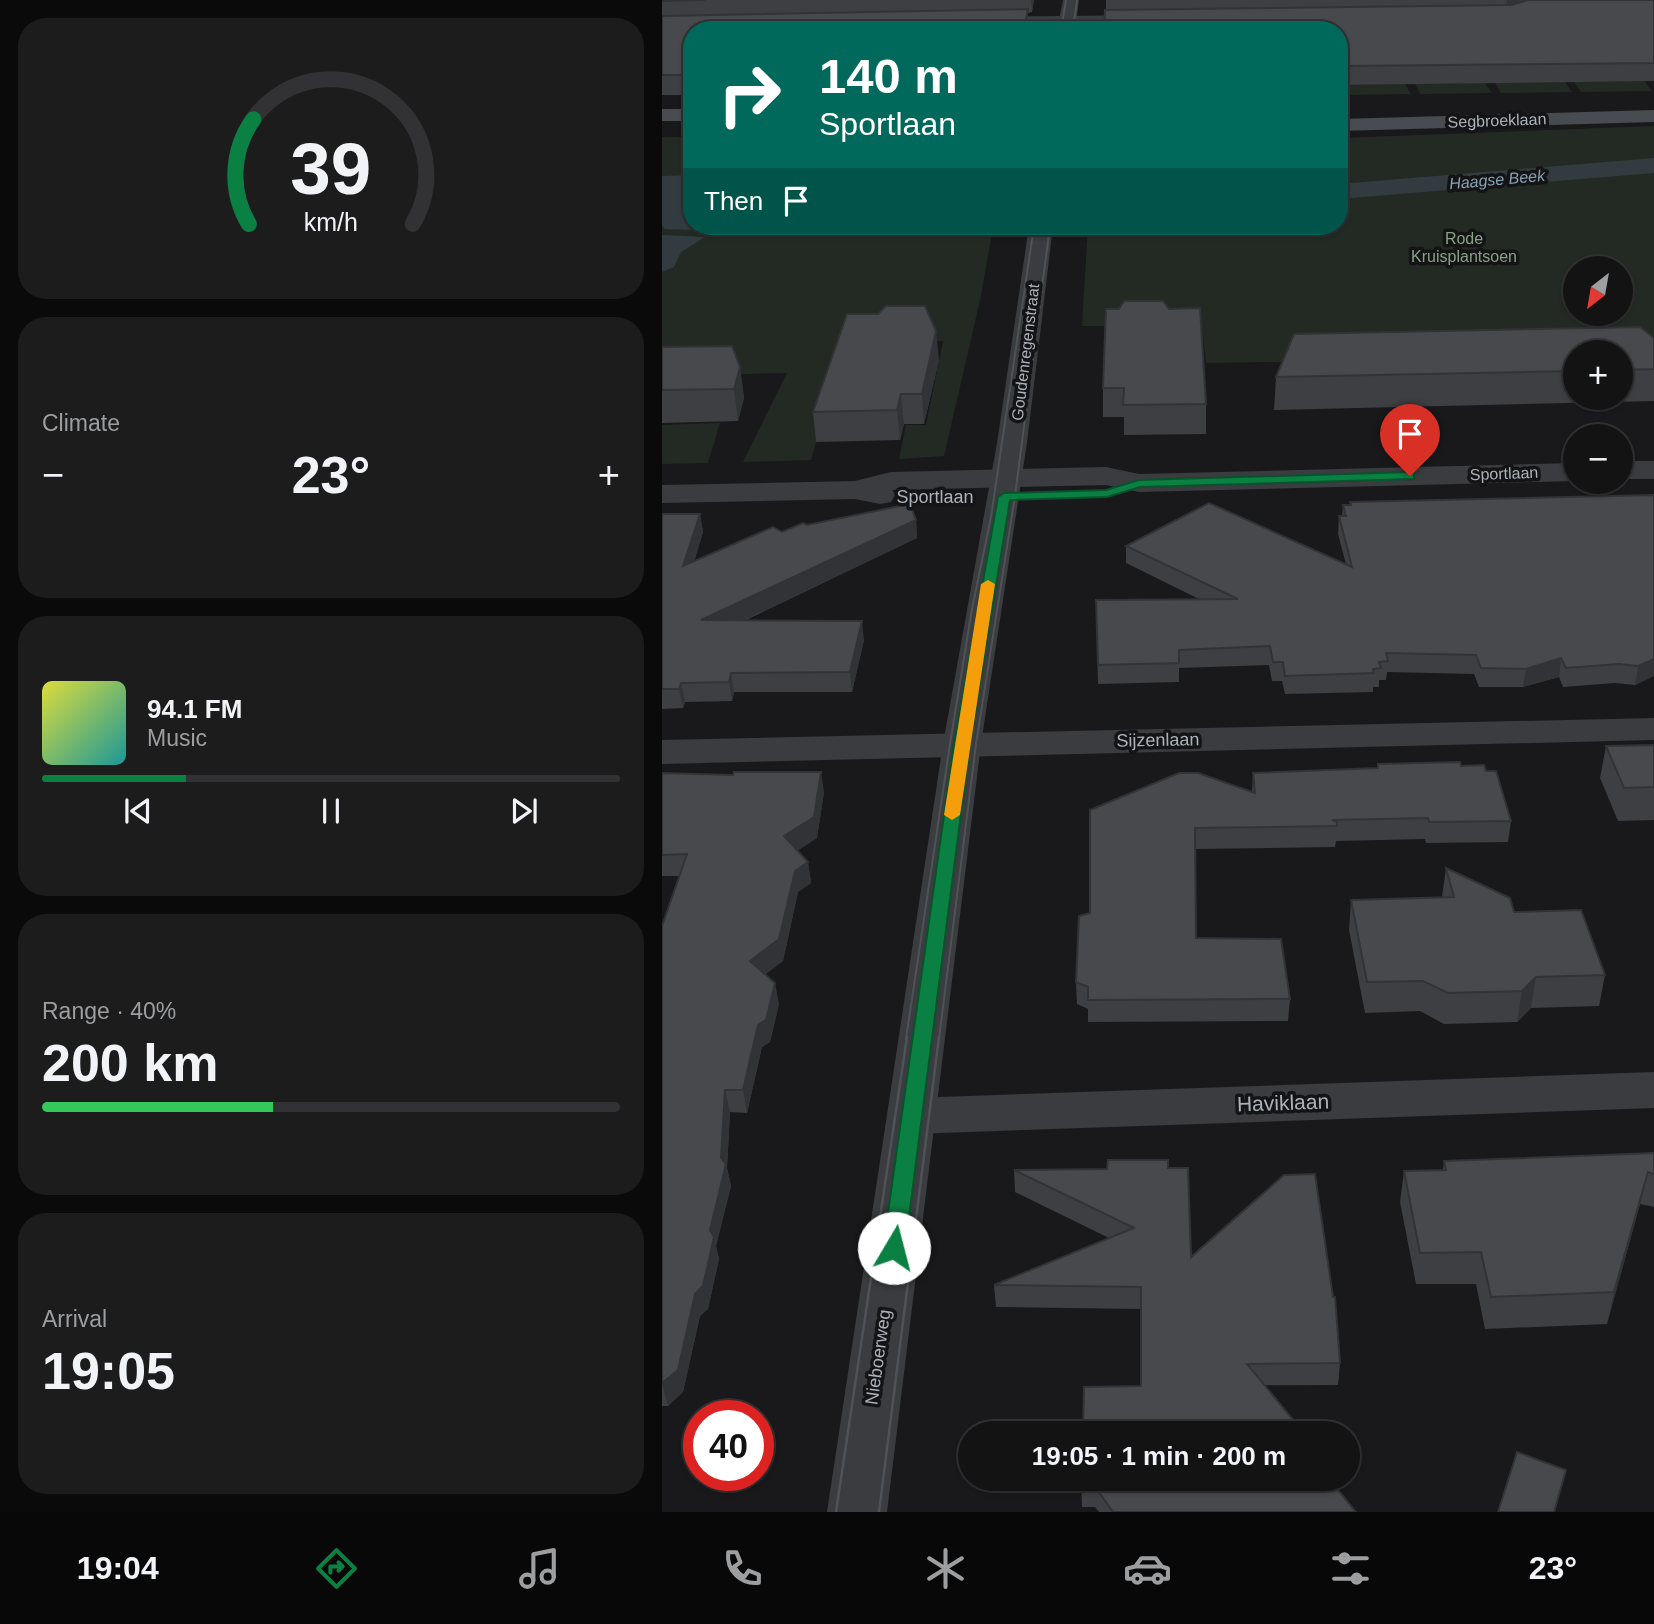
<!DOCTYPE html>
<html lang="en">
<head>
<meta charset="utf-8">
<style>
	body { margin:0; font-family:Arial,sans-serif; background:#1c1c1d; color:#f1f3f6; height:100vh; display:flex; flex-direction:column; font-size:26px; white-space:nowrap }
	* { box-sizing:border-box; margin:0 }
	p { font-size:23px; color:#9d9ea0 }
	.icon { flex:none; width:38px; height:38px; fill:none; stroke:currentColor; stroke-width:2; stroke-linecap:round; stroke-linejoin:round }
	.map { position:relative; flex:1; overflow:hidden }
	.sheet { display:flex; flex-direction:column; gap:18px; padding:18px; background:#0a0a0b; width:662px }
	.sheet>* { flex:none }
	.hud { position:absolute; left:21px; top:21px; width:665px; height:214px; border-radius:28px; box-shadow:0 2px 5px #0004,0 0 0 2px #323234; background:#00695c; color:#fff; overflow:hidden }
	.needle { width:46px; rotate:211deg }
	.controls { position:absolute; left:901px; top:256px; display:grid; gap:14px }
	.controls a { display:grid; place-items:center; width:70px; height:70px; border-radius:50%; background:#131314; box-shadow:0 2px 5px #0004,0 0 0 2px #323234; font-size:35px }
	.speed { position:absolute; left:21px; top:1400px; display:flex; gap:14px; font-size:35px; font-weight:700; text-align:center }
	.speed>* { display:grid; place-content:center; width:91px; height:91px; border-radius:50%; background:#131314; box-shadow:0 2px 5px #0004,0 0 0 2px #323234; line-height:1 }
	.speed .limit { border:10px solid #d22; background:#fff; color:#111 }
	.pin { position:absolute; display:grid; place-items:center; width:60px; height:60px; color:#fff; margin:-72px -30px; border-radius:50% 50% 50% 0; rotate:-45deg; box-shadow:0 0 7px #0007 }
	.pin .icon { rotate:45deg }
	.me { position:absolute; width:77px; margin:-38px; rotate:8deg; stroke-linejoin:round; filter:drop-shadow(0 0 5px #0008) }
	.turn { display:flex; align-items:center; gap:24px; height:147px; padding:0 21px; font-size:32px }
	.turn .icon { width:91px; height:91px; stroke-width:2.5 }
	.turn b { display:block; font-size:49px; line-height:60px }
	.then { display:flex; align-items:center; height:66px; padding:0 21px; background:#0003; gap:14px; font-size:26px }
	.big { font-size:52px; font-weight:700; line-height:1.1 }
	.sheet .card { flex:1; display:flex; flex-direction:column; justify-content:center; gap:10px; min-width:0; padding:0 24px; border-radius:28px; background:#1c1c1d }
	.sheet .dial { align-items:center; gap:0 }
	.dial svg { height:182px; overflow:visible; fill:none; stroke:#323234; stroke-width:7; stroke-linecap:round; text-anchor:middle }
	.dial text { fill:#f1f3f6; stroke:none }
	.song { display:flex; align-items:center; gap:21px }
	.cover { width:84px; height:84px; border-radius:10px; background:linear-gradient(135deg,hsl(60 70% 55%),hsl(180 70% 35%)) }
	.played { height:7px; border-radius:4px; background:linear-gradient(90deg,#0b8043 25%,#323234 25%) }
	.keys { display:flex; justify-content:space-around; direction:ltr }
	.heat { display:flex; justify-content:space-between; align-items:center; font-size:38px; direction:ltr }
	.charge { height:10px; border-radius:5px; background:linear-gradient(90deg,#34c759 40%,#323234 0) }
	.trip { position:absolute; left:296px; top:1421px; width:402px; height:70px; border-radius:35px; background:#131314; box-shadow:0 2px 5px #0004,0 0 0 2px #323234; font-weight:700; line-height:70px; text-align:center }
	.tabs { display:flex; height:112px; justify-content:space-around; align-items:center; background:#080808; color:#9d9ea0 }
	.tabs .icon { width:49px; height:49px }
	.tabs .selected { color:#0b8043 }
	.tabs b { font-size:32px; color:#f1f3f6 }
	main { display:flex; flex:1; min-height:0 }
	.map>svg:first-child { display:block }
</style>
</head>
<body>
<main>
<section class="sheet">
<div class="card dial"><svg viewBox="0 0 100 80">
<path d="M14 69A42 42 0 1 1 86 69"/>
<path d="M14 69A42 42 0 0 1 16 23" stroke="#0b8043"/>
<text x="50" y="56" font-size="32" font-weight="700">39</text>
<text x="50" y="72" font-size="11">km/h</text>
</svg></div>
<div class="card"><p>Climate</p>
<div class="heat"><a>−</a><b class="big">23°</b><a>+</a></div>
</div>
<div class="card">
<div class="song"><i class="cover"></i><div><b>94.1 FM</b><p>Music</p></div></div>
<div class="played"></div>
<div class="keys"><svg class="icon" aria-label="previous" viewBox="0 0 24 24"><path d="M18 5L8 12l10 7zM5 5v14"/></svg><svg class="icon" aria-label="pause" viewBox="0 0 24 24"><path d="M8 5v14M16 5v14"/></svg><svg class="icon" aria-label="next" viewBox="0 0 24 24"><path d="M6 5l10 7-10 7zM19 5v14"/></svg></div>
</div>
<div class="card"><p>Range · 40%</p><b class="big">200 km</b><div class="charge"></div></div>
<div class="card"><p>Arrival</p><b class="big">19:05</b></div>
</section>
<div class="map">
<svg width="993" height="1512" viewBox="0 0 993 1512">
	<rect width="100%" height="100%" fill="#19191b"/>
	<path fill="#232a23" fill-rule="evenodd" d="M982,81L990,91L919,92L912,82Z
		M903,82L910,92L839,93L833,83Z
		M823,83L830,93L758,94L753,84Z
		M743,84L749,94L677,95V85Z
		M992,126V356L959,352H914L913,358L544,363L540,327L420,326L426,226H677V138ZM914,268H959V313H914Z
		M0,137H30V226H331L319,296L282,456L237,459L244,425H264L281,341H270L174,372L149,460L81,462L125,373L0,376Z
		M58,423L46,463L0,464V425Z"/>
	<path fill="#323b40" d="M992,158V173L677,199V184Z
		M30,175V226H73L55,231L3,229L0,226V176Z
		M0,235L43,237L19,252L12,267L0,272Z"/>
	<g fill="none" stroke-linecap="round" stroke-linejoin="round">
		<path fill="#3a3c3f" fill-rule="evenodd" d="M495,15L501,16L504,20L501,24L314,27L305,22L314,17Z
			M959,461H993V479H959Z
			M914,463V481L477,492L444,485L230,490L233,495L229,502L218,504L193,499L0,503V485L193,481L229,472L444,467L477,474Z
			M993,718V740L0,764V740Z
			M993,1072V1108L250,1134L233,1129L226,1116L233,1103L250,1098Z"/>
		<path fill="#3a3c3f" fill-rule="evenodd" d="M401,0H417L413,30H395Z
			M367,226H391L365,443L319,744L225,1512H165L281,744L335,443Z"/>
		<path fill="#484b4f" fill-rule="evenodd" d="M0,109H30V121H0Z
			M993,110V122L677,131V119Z"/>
		<path stroke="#4f5256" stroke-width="2" d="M399,30L404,0
			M411,30L415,0
			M244,1039L288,744L310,609L329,517L372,226
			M277,1039L314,744L353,496L388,226"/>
		<path stroke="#4f5256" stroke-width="2.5" d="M174,1512L245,1037
			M217,1512L277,1037"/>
	</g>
	<path fill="#3e3f42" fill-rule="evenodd" d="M0,0H372L370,12L366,13V30H30V95H0Z
		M444,0H992V81L677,85V30L444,10Z
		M444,309L544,404V434L462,435V417H441V388Z
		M216,314L277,360L262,424H242L238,440L154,442L151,412Z
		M992,338V401L612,410L614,377ZM914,352H959V397H914Z
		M0,347L78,367L82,398L76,421L0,423Z
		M992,495V676L973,685L953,683L901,687L897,677L861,687H817L812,674L725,672L724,680H717V687H711V692L623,694L620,681H610L607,665L517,668V682L436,684L434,600H539L464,563V546L684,564L676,534L677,516H680L681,505H688V502Z
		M0,514H38L41,532L32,562L120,532L145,525L254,520L255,538L82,621L202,640L190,692H72L70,701L23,702L21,708L0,709Z
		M992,745V820L956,821L938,778L944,746Z
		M799,766L824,771L849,821L846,842L764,843L763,839L674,841L673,847L533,849L534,938L628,999L626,1021L426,1022V1009L415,1004L414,982L428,913V810L590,792L591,773Z
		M0,773L162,792L155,838L135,851L146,862L149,883L136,892L121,961L103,974L117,1004L108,1042L100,1047L85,1113L68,1112L65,1168L69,1186L54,1246L57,1259L46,1309L38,1316L21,1392L6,1406H0V926L18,876H0Z
		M784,868L852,912L943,975L937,1006L869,1008L855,1022L782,1024L758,1011L703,1013L687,930L689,900L780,897Z
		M992,1153V1207L978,1204L945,1324L823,1329L814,1284H754L738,1202L742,1171L781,1170L782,1161Z
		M506,1168L529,1257L678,1363L676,1385L479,1386V1309L334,1307L332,1285L447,1238L353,1192L352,1170Z
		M419,1479L694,1512H437L433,1507H420Z"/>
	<path fill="#323336" d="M369,0H372L370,12Z
		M845,0H866L844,7Z
		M366,9V30H362Z
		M274,331L277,360L262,424L260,394Z
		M78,367L82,398L76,421L72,389Z
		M239,394L242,424L238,440L235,410Z
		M38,514L41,532L25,585L21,566Z
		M254,520L255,538L42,639L39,620Z
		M200,621L202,640L190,692L188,672Z
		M899,658L897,677L861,687L864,669Z
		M992,659V676L973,685L976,666Z
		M69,673L72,692L70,701L67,682Z
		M19,683L23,702L21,708L17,689Z
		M159,772L162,792L155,838L125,857L122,836Z
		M146,862L149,883L136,892L121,961L92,983L88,961L133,871Z
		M874,977L869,1008L855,1022L860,991Z
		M113,983L117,1004L108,1042L100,1047L85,1113L81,1090L96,1025Z
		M63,1090L68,1112L65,1168L69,1186L54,1246L57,1259L46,1309L38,1316L21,1392L6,1406L0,1383L33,1294L48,1230L59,1158Z
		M986,1172L978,1204L945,1324L952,1292Z
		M904,1470L893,1512H892Z"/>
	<path fill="#48494d" stroke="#323336" stroke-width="2" d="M0,0H43L0,1Z
		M866,0H992V63L677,66V30H442L443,10L849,5Z
		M366,9L362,30H30V75H0V16Z
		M462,301H501L507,309L538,308L544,404L461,405L462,388H441L444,309H457Z
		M224,306H263L274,331L260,394H239L235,410L151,412L185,314H216Z
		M978,327L992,338V369L959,370V352H914V371L614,377L632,334Z
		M70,346L78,367L72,389L0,390V347Z
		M992,495V659L976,666L957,664L904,668L899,658L864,669L819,668L814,655L724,653L726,661L717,662L719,668L711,669L712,673L623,676L621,662H611L608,646L517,650V663L436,665L434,600L576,599L464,546L547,503L690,567L677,516H684L681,505H689L688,502Z
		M248,504L254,520L39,620L200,621L188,672L69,673L67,682L19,683L17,689H0V514H38L21,566L111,527L120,532L141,523L145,525Z
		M992,745V787L962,788L944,746Z
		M798,762L799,766L822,765L824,771H834L849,821L767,822L766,818L670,820L675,822V826L533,828L534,938L619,939L628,999L426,1000V987L414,982L417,916L428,913V810L517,773H536L593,793L591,773L716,768V764Z
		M72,772H159L152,817L122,836L146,862L133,871L117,939L88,961L113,983L104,1020L96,1025L81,1090H63L59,1158L64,1164L48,1230L52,1237L41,1286L33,1294L16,1370L0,1383V926L25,854L0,855V773L71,775Z
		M784,868L848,898L852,912L919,910L943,975L874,977L860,991L786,993L761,981L705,982L689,900L792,897Z
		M992,1153V1174L986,1172L952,1292L829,1297L819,1252L758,1253L742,1171L784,1170L782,1161Z
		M446,1160H506V1168H526L529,1257L622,1175L653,1174L671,1297H673L678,1363L585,1364L642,1433H421L422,1387L479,1386V1287L332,1285L472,1228L352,1170L445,1169Z
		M855,1452L904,1470L892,1512H836Z
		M419,1479H667L694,1512H451L432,1485L419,1484Z"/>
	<path fill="#0b8043" stroke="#07532c" stroke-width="2" d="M748,472L752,473V479L478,487L445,497L348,500L308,744L243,1248L239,1254L232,1257L224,1254L221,1248L292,744L336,497L342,493L444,490L477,480Z"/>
	<path fill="#f59e0b" d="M326,580L333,584L298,815L290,820L282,815L319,584Z"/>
	<g text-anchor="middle" stroke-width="7" stroke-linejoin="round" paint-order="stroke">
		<g font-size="16" fill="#acb2b9" stroke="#141416">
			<text transform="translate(835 120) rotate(-2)" y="6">Segbroeklaan</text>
			<text transform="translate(363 352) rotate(-83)" y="6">Goudenregenstraat</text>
			<text transform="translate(842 473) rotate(-2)" y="6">Sportlaan</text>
		</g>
		<g font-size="16" font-style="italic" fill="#87a2b1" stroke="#141416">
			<text transform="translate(835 179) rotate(-5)" y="6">Haagse Beek</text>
		</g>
		<g font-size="16" fill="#87a285" stroke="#141416">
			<text x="802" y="244">Rode<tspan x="802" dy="18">Kruisplantsoen</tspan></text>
		</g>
		<g font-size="18" fill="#acb2b9" stroke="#141416">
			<text x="273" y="503">Sportlaan</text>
			<text transform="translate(496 740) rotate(-1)" y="6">Sijzenlaan</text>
			<text transform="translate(216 1357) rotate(-82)" y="6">Nieboerweg</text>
		</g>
		<g font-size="21" fill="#acb2b9" stroke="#141416">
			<text transform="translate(621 1103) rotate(-2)" y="7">Haviklaan</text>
		</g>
	</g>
</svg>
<div class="controls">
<a><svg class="needle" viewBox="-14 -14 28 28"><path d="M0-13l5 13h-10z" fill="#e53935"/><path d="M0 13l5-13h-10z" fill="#9d9ea0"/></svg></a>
<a>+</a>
<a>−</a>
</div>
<div class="speed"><div class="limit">40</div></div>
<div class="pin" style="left:748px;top:476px;background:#d93025"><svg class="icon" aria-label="arrive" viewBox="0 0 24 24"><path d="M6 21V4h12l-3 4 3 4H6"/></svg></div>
<svg class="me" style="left:232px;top:1248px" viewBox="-20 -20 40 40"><circle r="19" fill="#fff"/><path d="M0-13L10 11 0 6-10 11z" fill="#0b8043"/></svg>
<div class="trip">19:05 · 1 min · 200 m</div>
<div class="hud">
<div class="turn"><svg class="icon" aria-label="right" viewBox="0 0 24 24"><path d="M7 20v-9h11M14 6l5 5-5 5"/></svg><div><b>140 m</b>Sportlaan</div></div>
<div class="then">Then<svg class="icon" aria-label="arrive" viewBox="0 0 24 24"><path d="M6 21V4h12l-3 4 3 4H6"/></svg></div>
</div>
</div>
</main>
<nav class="tabs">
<b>19:04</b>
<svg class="icon selected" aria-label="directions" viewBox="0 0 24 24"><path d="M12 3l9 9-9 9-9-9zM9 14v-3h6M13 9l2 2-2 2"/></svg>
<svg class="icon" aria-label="music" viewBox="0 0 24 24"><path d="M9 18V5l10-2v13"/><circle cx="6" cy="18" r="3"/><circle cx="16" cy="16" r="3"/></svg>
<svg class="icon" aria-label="phone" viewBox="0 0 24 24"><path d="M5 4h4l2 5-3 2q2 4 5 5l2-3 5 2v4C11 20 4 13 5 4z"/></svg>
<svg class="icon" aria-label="climate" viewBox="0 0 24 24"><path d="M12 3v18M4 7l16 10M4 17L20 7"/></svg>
<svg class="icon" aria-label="car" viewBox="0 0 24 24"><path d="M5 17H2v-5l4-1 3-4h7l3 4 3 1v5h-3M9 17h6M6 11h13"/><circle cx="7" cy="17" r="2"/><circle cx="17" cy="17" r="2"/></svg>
<svg class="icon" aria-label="filters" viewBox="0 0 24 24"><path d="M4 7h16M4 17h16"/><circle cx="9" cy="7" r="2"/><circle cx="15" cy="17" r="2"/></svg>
<b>23°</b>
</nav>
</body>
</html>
